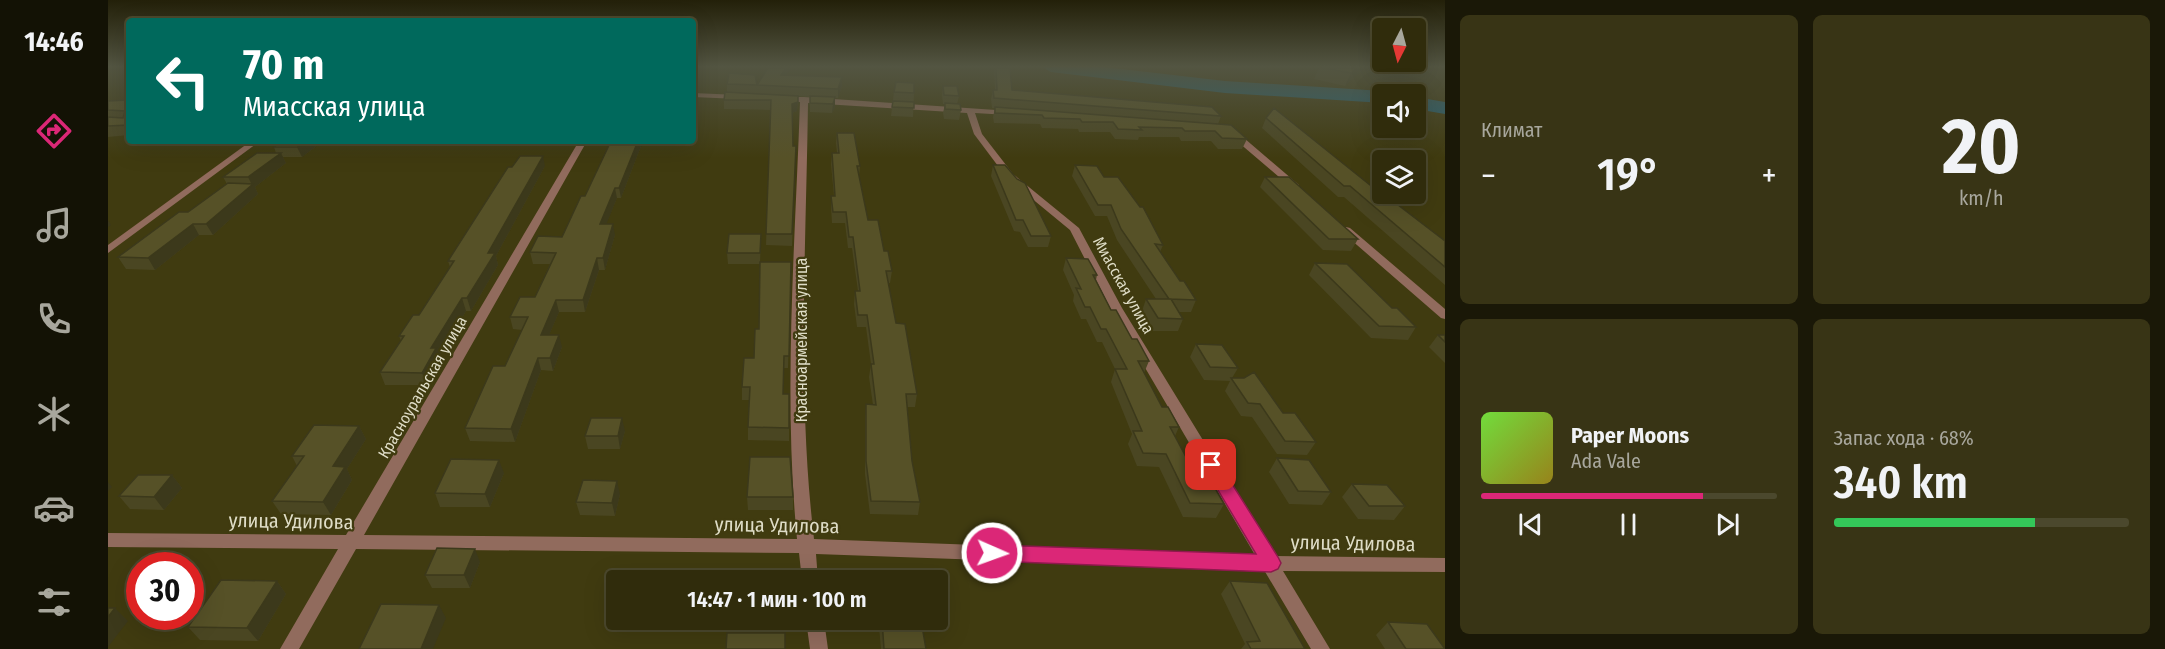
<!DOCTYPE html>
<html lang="ru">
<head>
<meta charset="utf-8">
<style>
	body { margin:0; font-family:"Fira Sans Condensed",sans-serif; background:#383415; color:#f1f3f6; height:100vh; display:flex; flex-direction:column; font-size:22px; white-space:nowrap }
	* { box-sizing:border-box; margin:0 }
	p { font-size:20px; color:#a8a79d }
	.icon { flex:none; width:33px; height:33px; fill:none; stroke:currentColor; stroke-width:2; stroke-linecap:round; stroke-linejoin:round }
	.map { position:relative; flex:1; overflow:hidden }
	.sheet { display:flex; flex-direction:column; gap:15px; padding:15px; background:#1a1807; width:720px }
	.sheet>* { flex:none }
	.top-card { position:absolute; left:18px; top:18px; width:570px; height:126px; border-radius:6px; box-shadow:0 6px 24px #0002,0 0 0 2px #4b482d; background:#00695c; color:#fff; overflow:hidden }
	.needle { width:39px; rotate:186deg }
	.fabs { position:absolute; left:1264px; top:18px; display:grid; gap:12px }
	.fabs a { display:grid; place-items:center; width:54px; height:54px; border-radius:6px; background:#302c0c; box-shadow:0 6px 24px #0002,0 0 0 2px #4b482d; font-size:30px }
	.speed { position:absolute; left:18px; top:552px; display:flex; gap:12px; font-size:30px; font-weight:700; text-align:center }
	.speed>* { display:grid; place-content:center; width:78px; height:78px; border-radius:50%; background:#302c0c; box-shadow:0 6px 24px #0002,0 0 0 2px #4b482d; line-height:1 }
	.speed .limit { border:9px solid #d22; background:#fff; color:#111 }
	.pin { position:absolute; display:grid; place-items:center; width:51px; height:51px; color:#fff; margin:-26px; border-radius:12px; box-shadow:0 3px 9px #0006 }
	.me { position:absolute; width:66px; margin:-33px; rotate:92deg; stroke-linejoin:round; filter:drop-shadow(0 0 4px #0008) }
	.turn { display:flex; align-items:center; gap:21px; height:126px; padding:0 18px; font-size:27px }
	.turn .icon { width:78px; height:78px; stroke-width:2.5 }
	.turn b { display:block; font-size:42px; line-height:51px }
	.big { font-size:45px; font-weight:600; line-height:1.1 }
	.sheet .card { flex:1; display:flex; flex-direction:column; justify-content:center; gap:9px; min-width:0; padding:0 21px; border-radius:9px; background:#383415 }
	.sheet .dial { align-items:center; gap:0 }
	.dial b { font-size:78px; line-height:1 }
	.song { display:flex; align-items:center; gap:18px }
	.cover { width:72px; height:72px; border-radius:9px; background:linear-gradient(135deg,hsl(100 70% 55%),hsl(50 70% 35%)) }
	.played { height:6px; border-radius:3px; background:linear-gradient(90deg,#db2777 75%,#4b482d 75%) }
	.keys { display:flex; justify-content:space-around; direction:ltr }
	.heat { display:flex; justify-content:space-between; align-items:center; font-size:33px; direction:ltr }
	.charge { height:9px; border-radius:4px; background:linear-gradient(90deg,#34c759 68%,#4b482d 0) }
	.sheet .tiles { flex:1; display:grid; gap:15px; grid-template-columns:repeat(2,1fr) }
	.trip { position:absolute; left:498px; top:570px; width:342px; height:60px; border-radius:6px; background:#302c0c; box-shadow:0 6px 24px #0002,0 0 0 2px #4b482d; font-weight:600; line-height:60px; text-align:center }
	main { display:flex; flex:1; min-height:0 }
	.dock { display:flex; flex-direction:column; width:108px; justify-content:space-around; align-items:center; background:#131205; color:#a8a79d }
	.dock .icon { width:42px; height:42px }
	.dock .current { color:#db2777 }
	.dock b { font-size:27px; color:#f1f3f6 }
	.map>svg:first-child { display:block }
</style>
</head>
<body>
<main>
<nav class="dock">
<b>14:46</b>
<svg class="icon current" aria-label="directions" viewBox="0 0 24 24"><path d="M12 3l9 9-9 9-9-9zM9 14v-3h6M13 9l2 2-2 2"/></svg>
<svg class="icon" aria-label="music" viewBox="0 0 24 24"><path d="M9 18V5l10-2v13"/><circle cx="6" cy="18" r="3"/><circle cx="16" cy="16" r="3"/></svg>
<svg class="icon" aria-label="phone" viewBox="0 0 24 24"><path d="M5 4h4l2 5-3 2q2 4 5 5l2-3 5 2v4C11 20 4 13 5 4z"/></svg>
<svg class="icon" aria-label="climate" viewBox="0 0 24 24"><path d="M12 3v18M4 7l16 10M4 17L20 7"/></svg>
<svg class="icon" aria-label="car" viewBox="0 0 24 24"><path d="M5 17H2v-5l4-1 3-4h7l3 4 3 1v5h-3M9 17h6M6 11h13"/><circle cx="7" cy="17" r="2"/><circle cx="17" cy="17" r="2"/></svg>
<svg class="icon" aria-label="filters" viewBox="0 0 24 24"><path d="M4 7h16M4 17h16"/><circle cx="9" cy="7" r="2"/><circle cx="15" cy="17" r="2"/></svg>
</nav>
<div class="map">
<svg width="1337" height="649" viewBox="0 0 1337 649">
	<rect width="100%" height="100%" fill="#403b10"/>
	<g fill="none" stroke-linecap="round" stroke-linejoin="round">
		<path fill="#236377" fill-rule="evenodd" d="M934,67H996L1117,81L1275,91L1283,94H1275V103L1117,93L943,72Z
			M1308,97L1337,102V114L1308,109Z"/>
		<path fill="#916b5d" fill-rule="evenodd" d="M585,93L631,95L635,97L631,99L585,97Z
			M672,97H696L903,111V115H900L867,113L874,134L905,174L971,228L1014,308L1166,556L1337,558V572L1175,571L1222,649H1203L1156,570L708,554L710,580H694L691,553L248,549L191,649H172L230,549L0,547V533L238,535L471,141H479L256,535L689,539C675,394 687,247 692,102L675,101L671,99ZM700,103L859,113L866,134L899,178L962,230L1002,308L1147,555L706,539C689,395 698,248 700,103Z
			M1123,132H1129L1191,185V189H1185L1123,136Z
			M143,141H152L0,253V245Z
			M1238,227L1242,228L1337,309V319L1333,318L1234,232L1233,230Z
			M698,620H716L720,649H702Z"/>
	</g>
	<path fill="#4a4622" d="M887,68H902L904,90L1113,116L1110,124L1139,139L1134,149H1110L1103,141H1073L1071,137H1031L1030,140L1007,139L1002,132H971L970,129L934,128L932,124L886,123L885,117L887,108H884L883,99L885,90H887L886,72Z
		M1211,68H1256L1237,86L1206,79Z
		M678,75L734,77V86L730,98H727V107L724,113L702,112V97L690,96L689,111L684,113L685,146H688L684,246L658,245L662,110L616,109V100L619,92V84L649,85V94V85Z
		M835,86L851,96L849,104L853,110L851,120L836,119L835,113L837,104H835L834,95Z
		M786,92L806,93L805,117L783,116Z
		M21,99V135L0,137V101L19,100Z
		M1158,118L1287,205L1337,241V285L1236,197H1230L1154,128Z
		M729,133L752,166L751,177L760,220L776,251L784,271L782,283H780L788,323L809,394L807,407H799L804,461L812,502L810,515L762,514L757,474V417L758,404L765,405L761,377L763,364L758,327H749L746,304L747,291H750L744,248H740L737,223H724L723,207V196H726L723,164L724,153H729L728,143Z
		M173,141H215L194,157H175L178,163L147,187L150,194L105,235H91L47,270L18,269L10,257L80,212L119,184L115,177L168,153L166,147Z
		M535,141L513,198H509L498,224L507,235L497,270H491L477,312H451L441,335L454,347L445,371L433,370L407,442L362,441L357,428L397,366L414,330L405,329L402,317L427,297L442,264H425L422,252L454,237L477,196Z
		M885,165L943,236L940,247H920L912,232L906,231L883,176Z
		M967,165L996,177L1055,245L1052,252L1072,281L1088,300L1083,312H1071L1075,319L1070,331H1045L1034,311L1038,299H1048L1009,240L999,216H987L964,176Z
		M437,166L388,256L390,265L363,311H358L331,356L333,361L319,385H277L272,372L293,341L291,336L311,315L342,267L340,261Z
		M1157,177L1250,239L1243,251L1215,250L1152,187Z
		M653,234L652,264H620L619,253Z
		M958,258L989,275L988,280L1003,310L1041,361L1036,373L1054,407L1071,427L1067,436L1085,470L1116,504L1108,518L1075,517L1051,467L1029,466L1020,444L1024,434L1003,382L1007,369L994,342H989L978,319H973L965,301L966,295L955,270Z
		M683,262L680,368H675V394L681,428V441L640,440V427L641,400H634V387L646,358L651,329Z
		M1207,263L1284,308L1308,327L1300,340L1263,338L1201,275Z
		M1330,335H1337V363L1321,347Z
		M1088,344L1130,368L1124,378L1175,413L1208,442L1199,455L1169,454L1144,417L1133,416L1117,391L1122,381L1096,380L1082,357Z
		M251,426L258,439L239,469L244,480L223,515L173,514L164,501L189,466L184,456Z
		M517,431L512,449H480L477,436Z
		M1169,458L1223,492L1214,505L1181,504L1161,472Z
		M396,473L382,507H332L327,493Z
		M64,475L74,488L56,510L22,509L11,496Z
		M1244,484L1297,506L1286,520L1250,519L1234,497Z
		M512,494L507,516L472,515L468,502Z
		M639,497H685V510H640Z
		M372,562L362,588H324L317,575Z
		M169,581L178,594L150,641L92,640L80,627Z
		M1122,581L1197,649H1133L1137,644L1113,594Z
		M767,620H813L818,649H773L771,627H768Z
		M1280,622L1337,649H1277L1268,635Z"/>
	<path fill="#3c391b" d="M678,68H683L673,84V75Z
		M1249,68H1256L1237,86L1243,73Z
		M734,77V86L730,98V89Z
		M727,97V107L724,113L725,104Z
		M690,102L689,111L684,113V104Z
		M197,141H215L194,157L189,147Z
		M530,141H535L513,198L511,188Z
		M173,153L178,163L147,187L150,194L105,235L98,224L144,185L140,177Z
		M435,156L437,166L388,256L390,265L363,311L359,298L380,253Z
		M507,188L509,198L494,235L492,224Z
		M0,220L3,225L0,227Z
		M85,224L91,235L47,270L40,258Z
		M505,224L507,235L497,270L495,258Z
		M489,258L491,270L477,312L475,300Z
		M354,298L358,311L331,356L333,361L319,385L314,373L323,348Z
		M448,300L451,312L436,347L433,335Z
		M451,335L454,347L445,371L442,358Z
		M430,358L433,370L407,442L403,429Z
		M514,418L517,431L512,449L510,436Z
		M251,426L258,439L239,469L244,480L223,515L215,502L225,466Z
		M391,460L396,473L382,507L377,494Z
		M64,475L74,488L56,510L46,497Z
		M509,481L512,494L507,516L504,503Z
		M0,482L4,487L0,491Z
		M367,549L372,562L362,588L356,575Z
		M169,581L178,594L150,641L139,628Z
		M331,605L338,618L325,649H313Z
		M7,608L20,621L0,647V617Z"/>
	<path fill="#565127" stroke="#3c391b" stroke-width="1.5" d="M660,68H678L673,75L734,77L730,89L649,85Z
		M888,68H902L904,90L1104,107L1113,116L886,98L885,90H889Z
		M1216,68H1249L1243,73Z
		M621,73L647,75L649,85L619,84Z
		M788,82L806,83V93L786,92Z
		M835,86H849L851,96L836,95Z
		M617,92L690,96V102L684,104L685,146H688L684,234H658L663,100H616Z
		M702,96L727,97L725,104L702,103Z
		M21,99V125L0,126V117L15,118L17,111L0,110V101L19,100Z
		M785,101L806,102V108L784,107Z
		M837,103L852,104L853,110L837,109Z
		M887,107L1123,125L1139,139L1114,138L1107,131H1077L1074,128L1031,127L1034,130L1010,129L1005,122H974L972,119L936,118L934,115L887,113Z
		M1166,108L1287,205H1290L1337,241V267L1242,186H1236L1158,118Z
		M729,133H746L752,166H749L760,220H770L776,251H780L784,271H778L788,323L797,324L809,394H798L804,461L812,502L763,501L758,461V404L768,405L763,364H766L759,315H750L747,291H752L745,237H741L738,212H725L723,196H727L724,153H731Z
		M173,141H197L189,147H166Z
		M503,141H530L511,188H507L492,224H505L495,258H489L475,300H448L433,335H451L442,358H430L403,429L357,428L385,366H397L420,317H402L412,297H427L448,253L422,252L430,236L454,237L473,196H477Z
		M149,153H173L140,177H115Z
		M412,156H435L380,253H387L359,298H354L323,348H328L314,373L272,372L296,336H291L305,315H311L346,261H340L400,167H404Z
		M885,165H897L909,179L917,183L943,236H923L915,220H908Z
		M967,165L989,166L996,177H1010L1032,207H1035L1055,245L1047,244L1072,281H1076L1088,300L1061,299L1013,229L1003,205H990Z
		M1157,177H1181L1250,239H1221Z
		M120,183L145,184L98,224H85L40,258L10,257L71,212H80Z
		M621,234H653L652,253H619Z
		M958,258L980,259L989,275H985L1003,310H1008L1024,339H1029L1041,361H1030L1054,407H1060L1071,427H1062L1085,470L1097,471L1116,504L1082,503L1058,454L1035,453L1025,431H1034L1007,369H1019L998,329H993L982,307H977L968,288L973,289Z
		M652,262H683L681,356H676L675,394H681V428L640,427L642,387H634L636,358H646L647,329H651Z
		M1207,263L1239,264L1284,308H1289L1308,327L1271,326Z
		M1038,299H1063L1075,319L1050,318Z
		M1330,335H1337V342Z
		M1088,344L1114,345L1130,368L1102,367Z
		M1146,372L1175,413H1187L1208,442L1177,441L1152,404L1140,403L1123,378H1136Z
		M483,418H514L510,436H477Z
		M206,425L251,426L225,466L237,467L215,502L164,501L196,456H184Z
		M642,457H682L685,497H639Z
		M1169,458L1201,460L1223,492L1190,491Z
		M343,459L391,460L377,494L327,493Z
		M30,475H64L46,497L11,496Z
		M475,480L509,481L504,503L468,502Z
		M1244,484L1279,485L1297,506H1261Z
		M329,548L367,549L356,575H317Z
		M113,580L169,581L139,628L80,627Z
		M1122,581L1159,583L1197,649H1143L1139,642L1152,641Z
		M273,604L331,605L313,649H251Z
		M0,608H7L0,617Z
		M774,620H813L818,649H776Z
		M1280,622L1319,624L1337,649H1298Z
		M619,633H677V649H618Z"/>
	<linearGradient id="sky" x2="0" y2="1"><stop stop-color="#232009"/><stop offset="0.42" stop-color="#535542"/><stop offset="1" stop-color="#535542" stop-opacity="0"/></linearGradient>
	<rect width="1337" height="158" fill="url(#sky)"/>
	<path fill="#db2777" stroke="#8e194d" stroke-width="1.5" d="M1103,458L1109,460L1170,557L1173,563L1170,569L1163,572L884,561L877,559L874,553L877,547L884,545L1148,554L1095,465L1097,460Z"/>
	<g text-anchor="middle" stroke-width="4.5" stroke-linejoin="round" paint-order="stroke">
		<g font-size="16" fill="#dfddc7" stroke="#403b10">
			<text transform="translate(1016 285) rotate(61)" y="6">Миасская улица</text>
			<text transform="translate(693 340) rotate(-90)" y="6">Красноармейская улица</text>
			<text transform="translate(314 387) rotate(-60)" y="6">Красноуральская улица</text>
		</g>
		<g font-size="20" fill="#dfddc7" stroke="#403b10">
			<text transform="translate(183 521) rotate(1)" y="7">улица Удилова</text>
			<text transform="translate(669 525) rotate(1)" y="7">улица Удилова</text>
			<text transform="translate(1245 543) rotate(1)" y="7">улица Удилова</text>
		</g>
	</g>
</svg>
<div class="fabs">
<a><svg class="needle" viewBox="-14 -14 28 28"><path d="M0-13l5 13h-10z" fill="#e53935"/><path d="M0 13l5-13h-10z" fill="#a8a79d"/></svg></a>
<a><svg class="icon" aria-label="sound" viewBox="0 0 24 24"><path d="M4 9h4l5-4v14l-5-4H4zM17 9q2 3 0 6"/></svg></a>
<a><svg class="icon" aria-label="layers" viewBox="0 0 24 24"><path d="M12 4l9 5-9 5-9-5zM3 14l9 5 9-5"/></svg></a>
</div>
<div class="speed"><div class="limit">30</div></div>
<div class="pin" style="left:1103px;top:465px;background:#d93025"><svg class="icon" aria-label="arrive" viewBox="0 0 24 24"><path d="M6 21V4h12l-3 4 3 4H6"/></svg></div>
<svg class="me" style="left:884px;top:553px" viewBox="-20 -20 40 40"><circle r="17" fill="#db2777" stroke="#fff" stroke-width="3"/><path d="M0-11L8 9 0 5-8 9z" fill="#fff"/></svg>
<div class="trip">14:47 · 1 мин · 100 m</div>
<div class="top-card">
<div class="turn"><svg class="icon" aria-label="left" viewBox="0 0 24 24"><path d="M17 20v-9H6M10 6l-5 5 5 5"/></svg><div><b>70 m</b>Миасская улица</div></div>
</div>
</div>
<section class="sheet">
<div class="tiles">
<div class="card"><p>Климат</p>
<div class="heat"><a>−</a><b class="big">19°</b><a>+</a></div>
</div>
<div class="card dial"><b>20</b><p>km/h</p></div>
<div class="card">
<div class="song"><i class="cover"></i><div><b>Paper Moons</b><p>Ada Vale</p></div></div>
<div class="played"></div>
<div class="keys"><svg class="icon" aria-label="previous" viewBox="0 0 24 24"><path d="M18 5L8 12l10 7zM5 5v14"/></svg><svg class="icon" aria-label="pause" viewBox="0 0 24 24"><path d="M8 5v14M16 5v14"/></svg><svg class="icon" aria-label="next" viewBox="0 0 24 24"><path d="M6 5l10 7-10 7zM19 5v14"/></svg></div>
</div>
<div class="card"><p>Запас хода · 68%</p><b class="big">340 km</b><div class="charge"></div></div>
</div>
</section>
</main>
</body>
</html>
